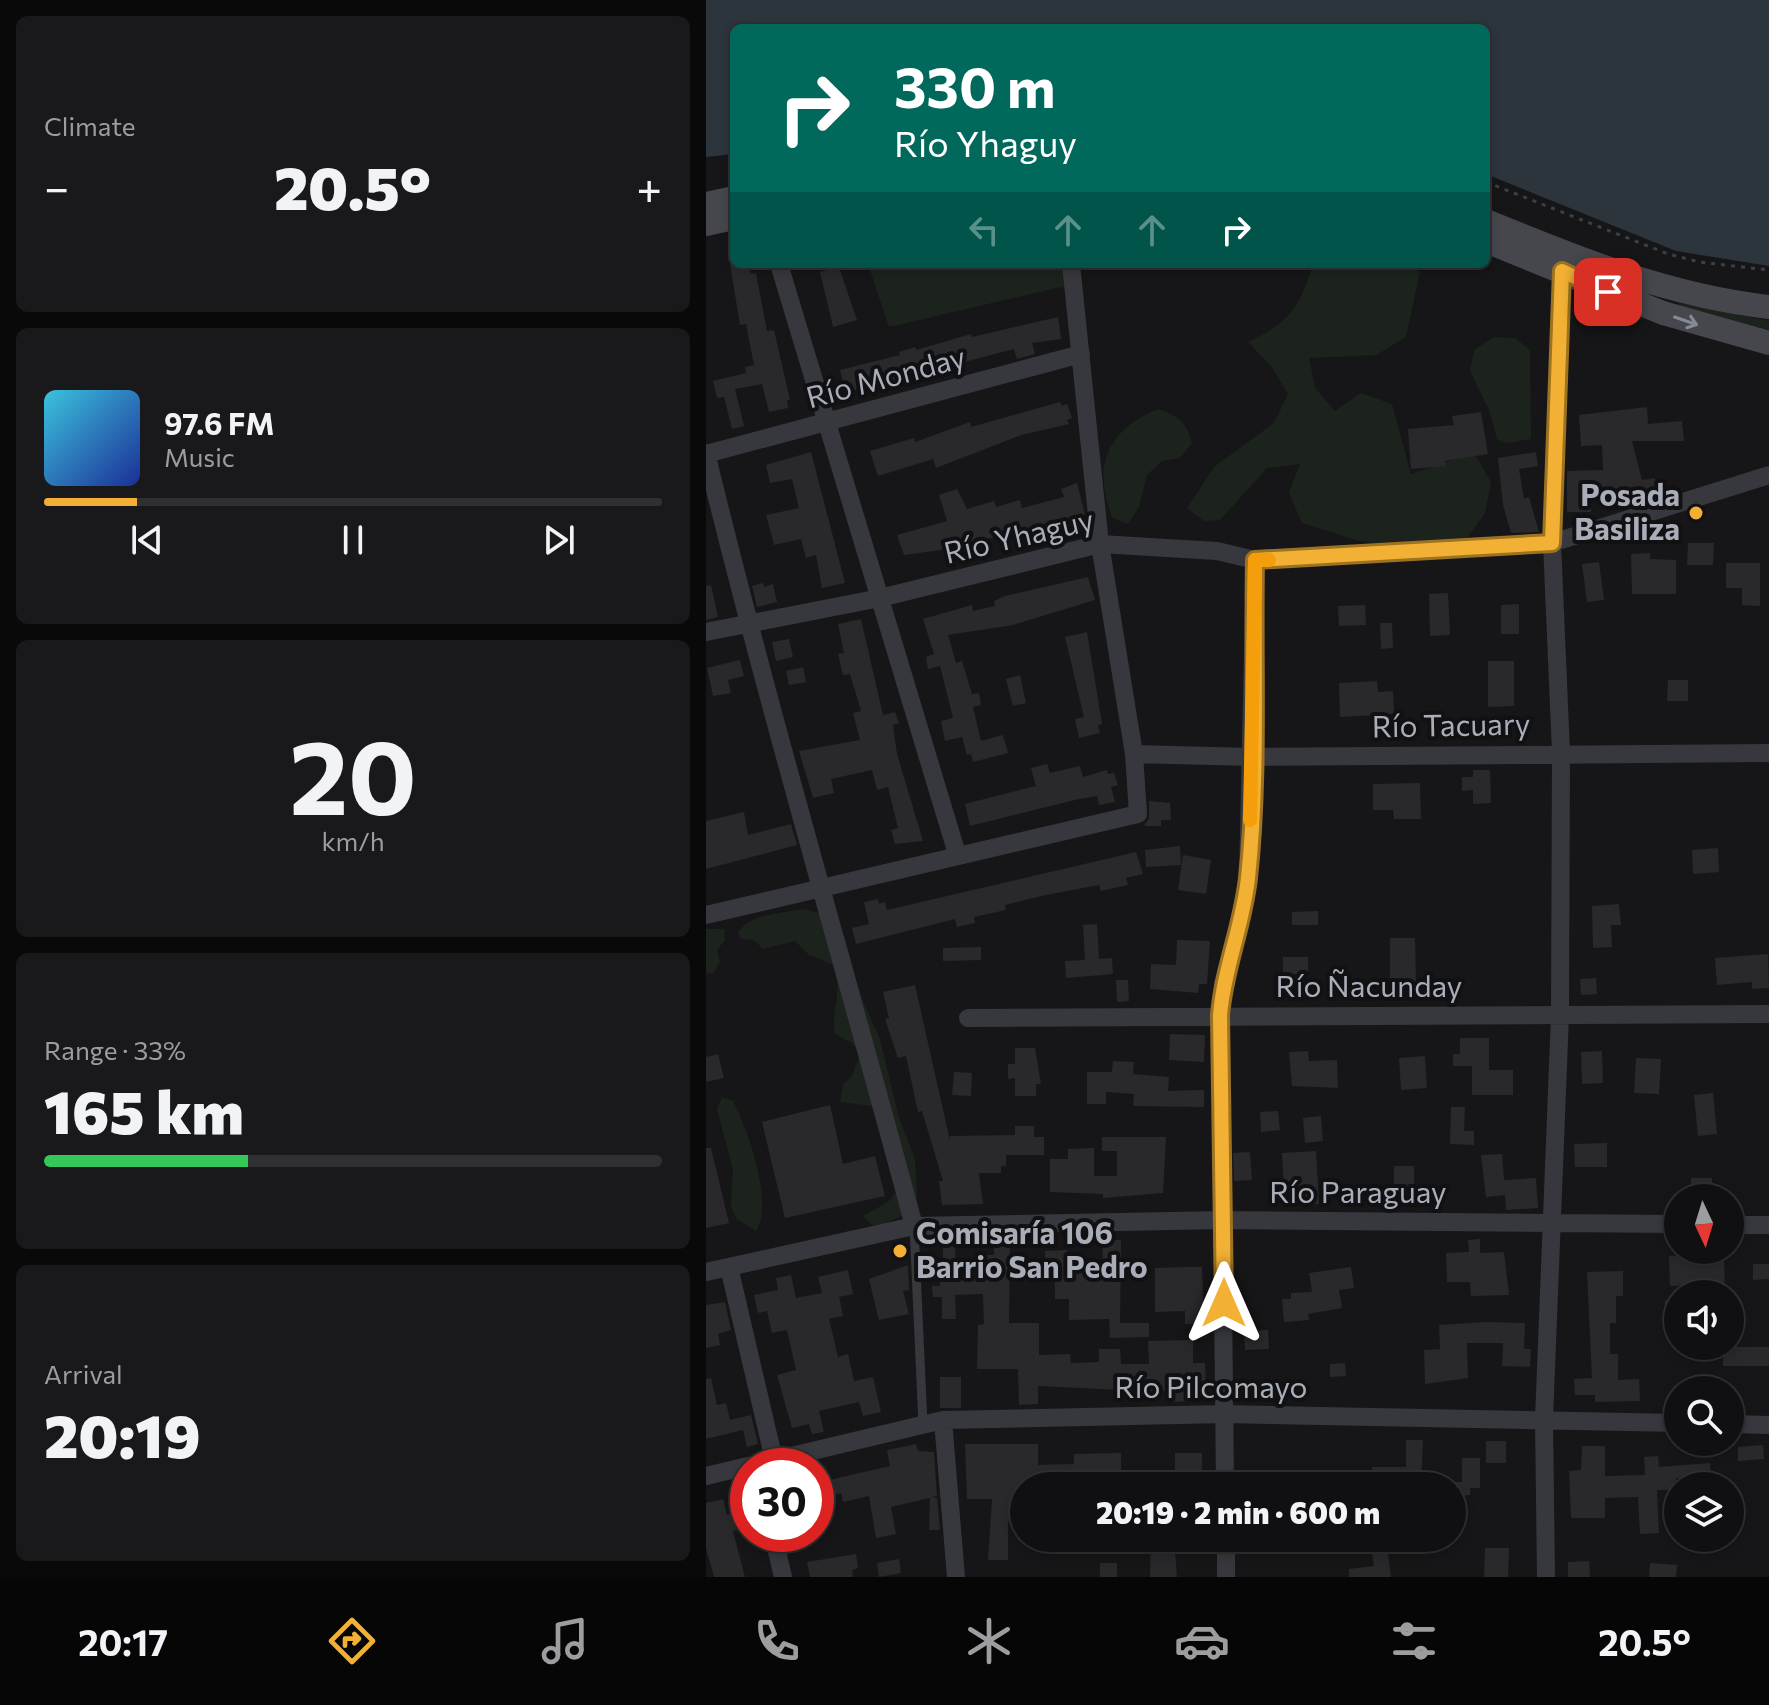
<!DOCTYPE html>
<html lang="en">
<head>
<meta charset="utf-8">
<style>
	body { margin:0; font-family:Commissioner,sans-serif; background:#19191b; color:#f1f3f6; height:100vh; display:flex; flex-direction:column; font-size:30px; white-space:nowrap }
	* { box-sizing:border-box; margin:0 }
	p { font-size:26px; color:#9c9d9f }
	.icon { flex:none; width:44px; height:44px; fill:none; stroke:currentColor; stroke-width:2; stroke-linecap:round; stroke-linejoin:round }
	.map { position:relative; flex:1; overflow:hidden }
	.side { display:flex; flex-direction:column; gap:16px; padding:16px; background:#09090a; width:706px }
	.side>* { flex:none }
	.guide { position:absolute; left:24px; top:24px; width:760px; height:244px; border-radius:12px; box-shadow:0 4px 12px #0003,0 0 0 2px #303032; background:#00695c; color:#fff; overflow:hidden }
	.needle { width:52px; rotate:176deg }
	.fabs { position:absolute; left:958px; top:1184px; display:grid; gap:16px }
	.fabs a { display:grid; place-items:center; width:80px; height:80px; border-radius:50%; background:#101012; box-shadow:0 4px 12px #0003,0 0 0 2px #303032; font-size:40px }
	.speed { position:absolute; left:24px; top:1448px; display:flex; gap:16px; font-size:40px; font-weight:700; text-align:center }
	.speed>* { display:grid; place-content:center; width:104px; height:104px; border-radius:50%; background:#101012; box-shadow:0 4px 12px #0003,0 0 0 2px #303032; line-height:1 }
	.speed .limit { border:12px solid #d22; background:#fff; color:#111 }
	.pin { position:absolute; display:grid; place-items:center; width:68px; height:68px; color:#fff; margin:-34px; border-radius:16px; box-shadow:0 4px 12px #0006 }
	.me { position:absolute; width:88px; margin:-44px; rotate:0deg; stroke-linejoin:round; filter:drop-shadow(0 0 6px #0008) }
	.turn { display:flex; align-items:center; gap:28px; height:168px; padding:0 32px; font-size:36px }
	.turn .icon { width:104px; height:104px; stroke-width:2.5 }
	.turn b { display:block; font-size:56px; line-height:68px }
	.lanes { display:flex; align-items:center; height:76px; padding:0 32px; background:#0003; justify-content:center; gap:40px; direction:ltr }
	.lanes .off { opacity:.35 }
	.big { font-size:60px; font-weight:800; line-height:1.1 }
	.side .tile { flex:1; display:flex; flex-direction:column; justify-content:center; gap:12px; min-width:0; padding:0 28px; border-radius:12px; background:#19191b }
	.side .dial { align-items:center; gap:0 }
	.dial b { font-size:104px; line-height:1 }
	.song { display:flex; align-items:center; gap:24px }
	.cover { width:96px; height:96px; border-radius:12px; background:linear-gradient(135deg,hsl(190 70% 55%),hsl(230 70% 35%)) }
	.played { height:8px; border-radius:4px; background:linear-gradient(90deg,#f2b134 15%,#303032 15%) }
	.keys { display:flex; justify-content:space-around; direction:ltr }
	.heat { display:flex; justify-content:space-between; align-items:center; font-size:44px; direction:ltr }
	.charge { height:12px; border-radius:6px; background:linear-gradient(90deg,#34c759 33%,#303032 0) }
	.trip { position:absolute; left:304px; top:1472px; width:456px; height:80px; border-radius:40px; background:#101012; box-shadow:0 4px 12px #0003,0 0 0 2px #303032; font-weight:800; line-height:80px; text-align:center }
	.tab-bar { display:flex; height:128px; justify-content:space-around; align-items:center; background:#060607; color:#9c9d9f }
	.tab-bar .icon { width:56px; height:56px }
	.tab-bar .selected { color:#f2b134 }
	.tab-bar b { font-size:36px; color:#f1f3f6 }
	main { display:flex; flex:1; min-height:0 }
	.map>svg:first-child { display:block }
</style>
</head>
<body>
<main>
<section class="side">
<div class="tile"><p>Climate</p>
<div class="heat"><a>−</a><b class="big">20.5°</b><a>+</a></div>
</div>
<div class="tile">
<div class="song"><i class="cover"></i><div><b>97.6 FM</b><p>Music</p></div></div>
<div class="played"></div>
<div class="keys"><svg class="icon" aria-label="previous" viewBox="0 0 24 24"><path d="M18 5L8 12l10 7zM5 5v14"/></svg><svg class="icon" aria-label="pause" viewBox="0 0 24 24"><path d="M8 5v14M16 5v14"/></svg><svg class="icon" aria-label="next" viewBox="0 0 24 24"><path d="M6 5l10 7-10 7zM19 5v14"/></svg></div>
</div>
<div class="tile dial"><b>20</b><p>km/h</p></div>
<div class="tile"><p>Range · 33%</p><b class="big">165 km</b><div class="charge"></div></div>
<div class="tile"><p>Arrival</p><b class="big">20:19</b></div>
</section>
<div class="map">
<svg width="1063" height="1577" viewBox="0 0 1063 1577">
	<rect width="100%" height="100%" fill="#161618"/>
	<path fill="#1c231d" d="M162,264H356L360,286L183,327Z
		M617,264H701L714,272L700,337L670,355L603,358L609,388L629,411L655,393L686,404L705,474L768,453L785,482L779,513L759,541L686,545L653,541L596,523L583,493L594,464L561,468L514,520L498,521L481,508L508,467L568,423L582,394L565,366L542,342C581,324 592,310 606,268Z
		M973,303L1063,321V334L970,310Z
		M788,337L809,338L824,350L825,439L801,443L791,439L783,410L764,371L768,350Z
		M452,409C472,416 481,422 486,443L474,458L456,461L441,475L433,507L422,524L406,517C386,466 401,430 452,409Z
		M99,909L127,918L139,939L156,999L174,1039L193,1118L209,1159L211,1196L202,1212L179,1224L166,1225L157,1216L182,1202L190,1192L174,1107L134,1102L137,1084L146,1076L154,1054L146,1043L129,1034C125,1003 137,996 128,965L103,955L89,941L57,949L48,940L35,939L32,933C44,913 78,913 99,909Z
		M0,929H18L19,940L11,950L14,962L7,973L0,974Z
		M16,1097L27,1101C42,1130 68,1203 50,1231L31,1219L25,1207L27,1170L11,1109Z"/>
	<path fill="#2c353c" d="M0,0H1063V266L970,251L780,174V28H28V154L0,157Z"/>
	<path fill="#29292c" d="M24,264H42L45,274L50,273L61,331L68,330L84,400H81L82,408L63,412L56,384L29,389L38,426L26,429L18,397L11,398L7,381L40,373L39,367L48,365L40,324L34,325Z
		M133,267L151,320L127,327L114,272Z
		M352,317L355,339L326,343L329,354L311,359L308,349L235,368L226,367L225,364L190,375L192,379L140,392L134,370L194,355L193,352L209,347L210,350L265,334L266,337Z
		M354,402L356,406L361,404L366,418L361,420L363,424L315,435L230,468L227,459L172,476L164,451L208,438L209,442L264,422L265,427Z
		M941,407L942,424L976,421L978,441H926L936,480L949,478L950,490L921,496V499L885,501V512H861V471L897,470L896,445L875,446L873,415Z
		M775,412L782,454L739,461L740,466L705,469L702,429L748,425L746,416Z
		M105,452L139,583L116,588L110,555L100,558L95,539L68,545L60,515L93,508L86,479L64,483L60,465Z
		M830,452L832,466L813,469L818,499L823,497L833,532L805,533L797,505L792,458Z
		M371,483L379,515L368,519L370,528L359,531L355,520L242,549L198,555L191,535L241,521L233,495L251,489L261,509L288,501L290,507L314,500L316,508L358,497L355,489Z
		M982,543H1008L1007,565H981Z
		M944,553V559L970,560V594H926L925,554Z
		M893,562L898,600L881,602L876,564Z
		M1020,563H1054V606L1036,605V588H1020Z
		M382,577L389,600L307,625L242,635L250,663L256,661L266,694L273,693L275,705L267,707L275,741L297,735L302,753L267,762L265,754L261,755L256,737L239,741L235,721L247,718L234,666L222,669L220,657L228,654L217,619L266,605L267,611L289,606L288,601L299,596Z
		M57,583L58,587L67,584L71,602L51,607L46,586Z
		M5,585L12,617L0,620V586Z
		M742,593L744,635L724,636L723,594Z
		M813,604V634H795V605Z
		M659,605L660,625L633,626L632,606Z
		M155,619L177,715L189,712L193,723L187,725L191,754L217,841L189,844L185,830L192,828L182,787L171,790L166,770L125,779L128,793L107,798L93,751L154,740L147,713L155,711L144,674L137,675L132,654L138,653L132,624Z
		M674,623H686L687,648L675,649Z
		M381,632L396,724L392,725L394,733L373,738L369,719L378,717L359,637Z
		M83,639L87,657L70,661L66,642Z
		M34,660L38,676L22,680L25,693L7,696L1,668Z
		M782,661H808V706L782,707Z
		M97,667L100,682L83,685L80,671Z
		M314,675L320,703L307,706L300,679Z
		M962,680H982V701H961Z
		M671,681L672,692L687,691L688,714L634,717L633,683Z
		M341,764L344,773L374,766L377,777L401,770L402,774L408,773L412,785L405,787L409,802L393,805L391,796L373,799L264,826L259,804L330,786L325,768Z
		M767,770H784L785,803L767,804V790L756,791V777H767Z
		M714,783L715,819H688L687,810H667V784Z
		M443,801L464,803L465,820H455V826H438L443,818Z
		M38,812L42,835L85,824L91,845L0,869V821Z
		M474,846L475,865L440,867L439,850Z
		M1012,848L1013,872L987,874L986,850Z
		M430,852L437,874L420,878L422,885L395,891L393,885L340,895L299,905L300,910L268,917L269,923L251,927L249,919L150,944L146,928L163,924L158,902L172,899L173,904L179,902L181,910Z
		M477,855L505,860L500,894L472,890Z
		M913,904L915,925H905L906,947L887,948L886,906Z
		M612,911V925H586V912Z
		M391,924L393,959L406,958L407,974L360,978L359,961L379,960L377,925Z
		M684,938H709L710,984H717L718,999H684Z
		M471,940L504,941L501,984H493L492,993L444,989L445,964L470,965Z
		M275,947V960L237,961V948Z
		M1062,954L1063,988L1046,989V982L1011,985L1009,958Z
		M577,957H602V974H577Z
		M890,978L891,994L875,995L874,979Z
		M410,980H422L423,1001L411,1002Z
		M209,985L244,1141V1136L309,1135V1126H328V1137H338V1155H300V1166H295V1173H273L277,1204L236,1205L233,1181H237L216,1111L212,1112L200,1056L192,1058L179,1019L183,1018L177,992Z
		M464,1034L499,1035L498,1062L463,1060Z
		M754,1038H783V1070H807V1095H766V1066H747V1054H754Z
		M309,1048H329L335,1084H330V1096H309V1078L302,1079V1064H309Z
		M602,1051L603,1061L631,1060L632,1088L586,1086L583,1052Z
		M896,1051L897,1083L876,1084L875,1052Z
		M12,1054L18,1078L0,1082V1057Z
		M719,1056L721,1088L695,1090L693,1058Z
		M930,1058L955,1059L953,1094L928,1093Z
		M407,1061L428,1062L427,1074L463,1077L462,1091L498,1090V1107L427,1106L428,1094L400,1092V1104H381V1072H406Z
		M248,1072L266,1073L265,1096L246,1095Z
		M1007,1093L1011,1134L992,1136L988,1095Z
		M124,1105L137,1164L169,1156L179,1196L79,1218L56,1122Z
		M745,1107H759L758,1131H768V1145L744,1144Z
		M572,1111L574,1130L555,1132L554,1112Z
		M615,1116L617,1141L599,1143L597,1118Z
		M396,1137H460L457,1193L397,1198V1194L344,1192V1159H362V1149L388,1148V1176H411V1151H396Z
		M901,1143V1167H869L868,1144Z
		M0,1148H5L23,1223L0,1228Z
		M610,1151L613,1204L597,1205L596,1187L578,1188L576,1153Z
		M544,1152L546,1180L528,1181L527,1153Z
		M796,1154L798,1180L830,1178L832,1208L800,1210L799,1195L780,1197L775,1155Z
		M688,1166H708V1195H688Z
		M985,1178H1006V1198H985Z
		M774,1239V1253L798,1252L803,1295L765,1296L764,1282H741L740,1253L763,1252L762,1240Z
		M288,1240H304L303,1323H333V1355L364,1354L365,1363L393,1362V1349H414L415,1364H443L442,1341L487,1340V1363H499L500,1387H488V1401L467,1402L466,1391H443V1379H415L416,1390L332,1386V1404L313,1405L312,1369H271L272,1325L278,1324L277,1294L249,1295L250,1319H236V1297H227L226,1286H234V1269H237V1244H249L250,1268H280V1255H288Z
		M396,1240H415L414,1323H443V1337L404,1338L403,1319L363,1320V1299H349V1280H340L339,1251L361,1250V1262H397Z
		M989,1255V1260H1018L1019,1294H1002V1285L964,1286L963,1256Z
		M1047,1264H1063V1279L1047,1280Z
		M202,1265L203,1290L197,1291L203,1314L173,1320L163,1279Z
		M478,1267H496L498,1324H479V1311L449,1312V1268Z
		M645,1267L648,1288L633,1290L636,1308L602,1314L603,1320L578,1322L576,1299H585V1293L606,1292L603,1273Z
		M142,1270L147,1294L133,1297L137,1316L123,1319L132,1357L142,1354L148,1381L167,1377L175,1412L157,1416L153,1402L113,1411L118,1432L106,1434L103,1424L86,1428L71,1375L90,1370L81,1330L66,1333L61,1311L52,1313L48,1295L72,1290L70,1278L85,1275L90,1298L116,1293L112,1277Z
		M917,1271V1296H910V1323H904V1354H912V1380L933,1379L934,1401L889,1402V1395H869L868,1379L886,1378L881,1272Z
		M972,1299V1327H960L959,1300Z
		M19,1302L25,1330L12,1334L14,1345L0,1348V1305Z
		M779,1322L819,1323L818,1349H825L824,1367L796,1366L797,1343H761L762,1378L719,1384L718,1350L734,1349L733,1325Z
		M562,1330L563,1349L539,1350L538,1331Z
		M1017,1347H1063V1366H1017Z
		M639,1363L640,1376L624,1377V1364Z
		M234,1377H255V1408H234Z
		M5,1378L11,1405L20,1403L24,1420L45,1415L52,1444L41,1447L37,1430L0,1439V1379Z
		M700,1440H717L715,1486H666V1467H700Z
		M780,1441H800V1463H780Z
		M210,1444L212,1451L228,1452L231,1496L225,1497L231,1498L234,1530H223L224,1498L185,1507L190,1534L170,1538L163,1496L137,1502L135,1493L110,1501V1483L184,1466L181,1450Z
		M259,1444H332V1465L368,1464V1454L415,1453V1486H318V1517H312V1522H302V1560H282L286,1499H261Z
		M1057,1445L1058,1459L1032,1461V1447Z
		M876,1446H899V1476L939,1475L938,1457L952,1456L953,1467L1004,1463L1005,1477L970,1478V1490H951L953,1533L934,1534L932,1497L899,1498V1518H865L863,1471L875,1470Z
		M469,1453H496V1486H469Z
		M756,1458H774V1488H764V1495L748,1496V1482H756Z
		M17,1499L21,1515L34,1512L38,1529L27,1531L39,1577H8L0,1548V1503Z
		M445,1538H468L471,1577H444Z
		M681,1546L685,1577H643V1569L668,1566L665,1548Z
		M779,1548H803L802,1577H778Z
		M150,1554L152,1568L146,1570L147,1577H104L101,1562Z
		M193,1559L195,1573L173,1577L171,1563Z
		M883,1561L884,1577H862V1562Z
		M394,1563H411V1577H394Z
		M944,1563L971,1565L970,1577H943Z"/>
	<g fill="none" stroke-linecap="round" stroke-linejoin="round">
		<path stroke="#3d3f44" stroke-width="3" stroke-dasharray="4 6" stroke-linecap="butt" d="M780,182L962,254L993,262L1063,270"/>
		<path stroke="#37383d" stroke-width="9" d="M208,1226L217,1425"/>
		<path stroke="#37383d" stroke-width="18" d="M73,264L251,854
			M0,453C63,712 139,968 208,1226
			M0,454L375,354
			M0,632L174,598L394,544L511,551L549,560L846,543L1063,475
			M428,754L546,757L1063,753
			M0,915L432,814L428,754L394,544L365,264
			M262,1018L1063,1014
			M1024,1225H1063
			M23,1267L68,1460
			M0,1272L208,1226L517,1220L972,1224
			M237,1420L250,1577
			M1024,1424L1063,1425
			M43,1466L237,1420L519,1414L972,1423
			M0,1476L42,1466
			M519,1486L514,1015L517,983L531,935L542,878L549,560
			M67,1534L77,1577
			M520,1538V1577
			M840,1577L838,1419L854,1015L855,752L846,543L856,271"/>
		<path stroke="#45474d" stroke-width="24" d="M0,204L28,198
			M780,221C873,259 963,296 1063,307
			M0,224L28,218
			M780,241L957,313L1063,343"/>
	</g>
	<defs><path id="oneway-shaft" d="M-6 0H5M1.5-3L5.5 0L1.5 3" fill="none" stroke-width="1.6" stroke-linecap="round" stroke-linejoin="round" transform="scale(2)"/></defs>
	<use stroke="#858993" href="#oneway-shaft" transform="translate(980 321) rotate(19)"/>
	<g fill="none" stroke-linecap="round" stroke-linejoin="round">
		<g stroke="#9d7322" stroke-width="20">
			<path id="route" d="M518,1303L514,1015C518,968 537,925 542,878C553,775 547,665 549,560L846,543L856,271L902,292"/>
		</g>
		<use href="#route" stroke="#f2b134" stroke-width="14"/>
		<path stroke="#f59e0b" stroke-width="14" d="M544,820L549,560H563"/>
	</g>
	<g fill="#f2b134" stroke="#111113" stroke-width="3">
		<circle cx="990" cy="513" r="8"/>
		<circle cx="194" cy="1251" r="8"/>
	</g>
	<g text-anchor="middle" stroke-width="8" stroke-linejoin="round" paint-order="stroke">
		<g font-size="30" fill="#a8adb8" stroke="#111113">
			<text transform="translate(180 378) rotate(-15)" y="10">Río Monday</text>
			<text transform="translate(313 537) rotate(-13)" y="10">Río Yhaguy</text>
			<text transform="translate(745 726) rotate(-1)" y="10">Río Tacuary</text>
			<text x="663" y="997">Río Ñacunday</text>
			<text x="652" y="1203">Río Paraguay</text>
			<text x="505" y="1398">Río Pilcomayo</text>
		</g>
		<g font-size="30" font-weight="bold" fill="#a8adb8" stroke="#111113" text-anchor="end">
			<text x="974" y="506">Posada<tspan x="974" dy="34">Basiliza</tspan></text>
			<text x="210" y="1244" text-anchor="start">Comisaría 106<tspan x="210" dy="34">Barrio San Pedro</tspan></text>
		</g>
	</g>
</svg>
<div class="fabs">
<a><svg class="needle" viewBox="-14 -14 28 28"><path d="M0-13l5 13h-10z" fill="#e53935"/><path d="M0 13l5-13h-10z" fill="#9c9d9f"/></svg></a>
<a><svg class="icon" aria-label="sound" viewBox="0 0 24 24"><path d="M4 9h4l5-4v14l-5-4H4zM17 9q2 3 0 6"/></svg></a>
<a><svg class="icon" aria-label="search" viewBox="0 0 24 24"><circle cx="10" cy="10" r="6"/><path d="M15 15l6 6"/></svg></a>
<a><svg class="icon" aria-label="layers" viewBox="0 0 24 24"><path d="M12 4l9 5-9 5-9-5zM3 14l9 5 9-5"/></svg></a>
</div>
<div class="speed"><div class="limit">30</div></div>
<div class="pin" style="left:902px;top:292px;background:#d93025"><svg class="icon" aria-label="arrive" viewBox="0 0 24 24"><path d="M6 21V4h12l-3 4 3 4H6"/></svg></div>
<svg class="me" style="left:518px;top:1303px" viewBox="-20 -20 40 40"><path d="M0-17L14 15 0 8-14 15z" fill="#f2b134" stroke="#fff" stroke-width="4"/></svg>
<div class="trip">20:19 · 2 min · 600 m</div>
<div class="guide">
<div class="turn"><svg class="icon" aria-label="right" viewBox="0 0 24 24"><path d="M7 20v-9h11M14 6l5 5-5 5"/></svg><div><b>330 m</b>Río Yhaguy</div></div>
<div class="lanes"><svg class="icon off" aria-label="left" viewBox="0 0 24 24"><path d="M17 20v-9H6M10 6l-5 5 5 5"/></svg><svg class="icon off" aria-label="ahead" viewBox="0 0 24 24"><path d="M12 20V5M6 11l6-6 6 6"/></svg><svg class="icon off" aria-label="ahead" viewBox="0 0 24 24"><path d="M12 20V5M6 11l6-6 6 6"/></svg><svg class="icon" aria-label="right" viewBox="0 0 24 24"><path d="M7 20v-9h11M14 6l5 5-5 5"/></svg></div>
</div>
</div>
</main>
<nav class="tab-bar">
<b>20:17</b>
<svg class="icon selected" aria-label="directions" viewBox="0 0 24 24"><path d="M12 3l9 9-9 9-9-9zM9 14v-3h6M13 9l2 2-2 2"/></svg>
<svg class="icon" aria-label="music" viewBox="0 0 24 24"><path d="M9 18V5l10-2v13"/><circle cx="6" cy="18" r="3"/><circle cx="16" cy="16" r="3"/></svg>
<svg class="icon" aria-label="phone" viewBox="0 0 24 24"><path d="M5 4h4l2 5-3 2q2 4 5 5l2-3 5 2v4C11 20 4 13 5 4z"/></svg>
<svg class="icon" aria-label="climate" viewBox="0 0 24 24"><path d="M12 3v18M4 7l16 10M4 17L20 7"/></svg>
<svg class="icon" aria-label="car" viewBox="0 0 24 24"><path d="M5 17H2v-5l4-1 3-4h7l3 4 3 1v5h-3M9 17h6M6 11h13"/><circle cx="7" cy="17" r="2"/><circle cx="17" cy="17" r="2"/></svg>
<svg class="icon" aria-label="filters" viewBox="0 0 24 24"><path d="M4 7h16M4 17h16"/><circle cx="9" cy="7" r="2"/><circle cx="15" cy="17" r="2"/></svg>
<b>20.5°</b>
</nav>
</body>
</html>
